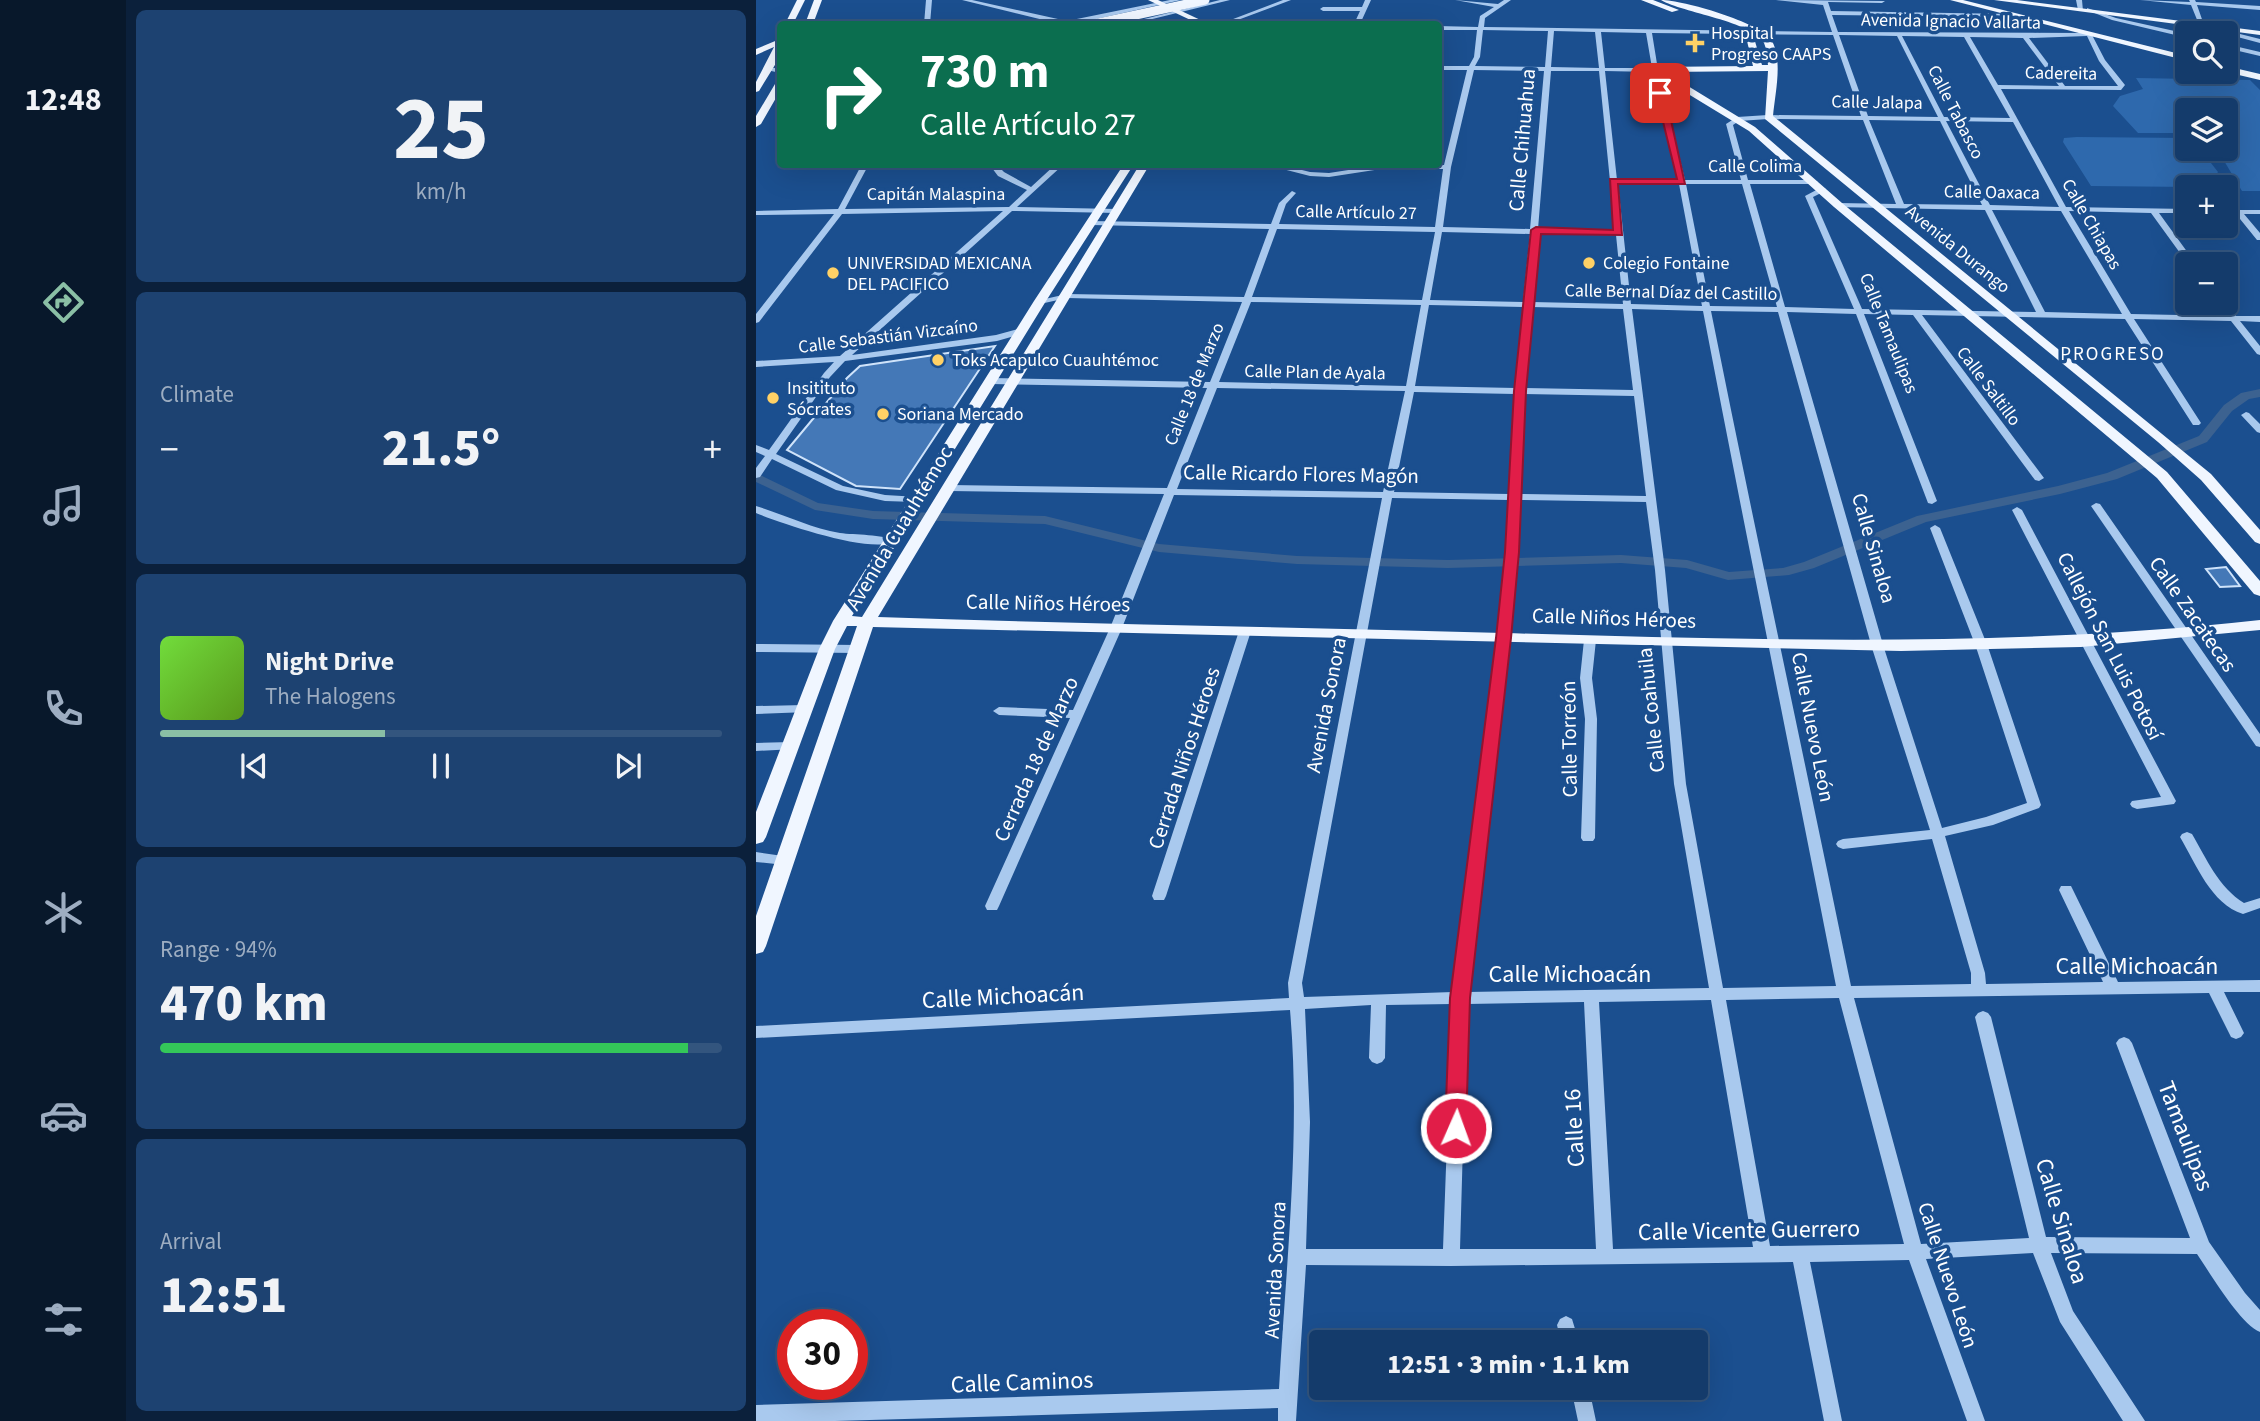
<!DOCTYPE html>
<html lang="en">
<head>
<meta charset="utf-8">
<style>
	body { margin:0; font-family:"Source Sans 3",sans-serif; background:#1d4271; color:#f1f3f6; height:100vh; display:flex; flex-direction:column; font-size:26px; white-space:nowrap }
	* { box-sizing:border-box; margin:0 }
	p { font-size:23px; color:#9dadc1 }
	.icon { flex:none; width:38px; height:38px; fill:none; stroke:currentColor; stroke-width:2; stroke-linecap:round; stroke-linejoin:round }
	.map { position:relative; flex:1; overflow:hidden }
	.drawer { display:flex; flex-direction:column; gap:10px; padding:10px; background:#0b203b; width:630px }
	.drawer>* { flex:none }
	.banner { position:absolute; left:21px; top:21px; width:665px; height:147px; border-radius:7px; box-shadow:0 7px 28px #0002,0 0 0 2px #33557e; background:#0b6e4f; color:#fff; overflow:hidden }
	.tools { position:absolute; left:1419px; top:21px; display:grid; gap:14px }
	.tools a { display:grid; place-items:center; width:63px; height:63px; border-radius:7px; background:#143b6b; box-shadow:0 7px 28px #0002,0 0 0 2px #33557e; font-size:35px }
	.speed { position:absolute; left:21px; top:1309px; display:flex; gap:14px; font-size:35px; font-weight:700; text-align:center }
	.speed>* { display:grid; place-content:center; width:91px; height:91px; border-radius:50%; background:#143b6b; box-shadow:0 7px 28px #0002,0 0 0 2px #33557e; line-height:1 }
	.speed .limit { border:10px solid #d22; background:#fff; color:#111 }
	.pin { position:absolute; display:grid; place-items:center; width:60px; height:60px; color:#fff; margin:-30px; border-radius:14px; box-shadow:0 4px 10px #0006 }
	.me { position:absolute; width:77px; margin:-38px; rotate:2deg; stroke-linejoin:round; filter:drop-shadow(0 0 5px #0008) }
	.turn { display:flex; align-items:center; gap:24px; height:147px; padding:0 28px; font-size:32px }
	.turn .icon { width:91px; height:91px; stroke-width:2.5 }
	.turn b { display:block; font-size:49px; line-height:60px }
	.big { font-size:52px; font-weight:800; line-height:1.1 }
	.drawer .tile { flex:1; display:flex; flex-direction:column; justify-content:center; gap:10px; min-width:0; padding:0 24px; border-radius:10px; background:#1d4271 }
	.drawer .dial { align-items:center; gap:0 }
	.dial b { font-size:91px; line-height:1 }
	.song { display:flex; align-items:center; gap:21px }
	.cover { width:84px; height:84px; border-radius:10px; background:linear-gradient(135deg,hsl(100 70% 55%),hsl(90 70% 35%)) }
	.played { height:7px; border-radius:4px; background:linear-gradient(90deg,#8abfa5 40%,#33557e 40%) }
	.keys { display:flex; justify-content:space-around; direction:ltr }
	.heat { display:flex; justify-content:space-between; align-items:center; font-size:38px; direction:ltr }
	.charge { height:10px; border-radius:5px; background:linear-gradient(90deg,#34c759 94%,#33557e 0) }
	.trip { position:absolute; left:553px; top:1330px; width:399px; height:70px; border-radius:7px; background:#143b6b; box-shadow:0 7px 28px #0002,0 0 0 2px #33557e; font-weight:800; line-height:70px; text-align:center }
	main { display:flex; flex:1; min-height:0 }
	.menu { display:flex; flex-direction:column; width:126px; justify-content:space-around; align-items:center; background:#08182b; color:#9dadc1 }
	.menu .icon { width:49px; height:49px }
	.menu .active { color:#8abfa5 }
	.menu b { font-size:32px; color:#f1f3f6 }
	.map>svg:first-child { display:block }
</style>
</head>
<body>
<main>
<nav class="menu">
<b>12:48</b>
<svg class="icon active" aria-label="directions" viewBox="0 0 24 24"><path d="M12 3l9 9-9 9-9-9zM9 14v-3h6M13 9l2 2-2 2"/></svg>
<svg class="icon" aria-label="music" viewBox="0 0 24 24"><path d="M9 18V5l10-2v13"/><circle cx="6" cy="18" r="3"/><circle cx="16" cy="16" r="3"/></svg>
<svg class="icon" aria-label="phone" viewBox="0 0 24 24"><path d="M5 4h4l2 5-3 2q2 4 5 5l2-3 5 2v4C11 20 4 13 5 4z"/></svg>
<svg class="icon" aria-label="climate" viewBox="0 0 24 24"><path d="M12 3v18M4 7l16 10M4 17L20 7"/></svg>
<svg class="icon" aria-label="car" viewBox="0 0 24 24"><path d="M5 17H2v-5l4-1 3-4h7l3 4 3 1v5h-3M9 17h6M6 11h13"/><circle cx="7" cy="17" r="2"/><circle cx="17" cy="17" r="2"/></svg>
<svg class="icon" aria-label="filters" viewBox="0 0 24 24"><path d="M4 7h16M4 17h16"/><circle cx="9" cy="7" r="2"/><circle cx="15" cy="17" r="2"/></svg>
</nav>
<section class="drawer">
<div class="tile dial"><b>25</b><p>km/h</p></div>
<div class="tile"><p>Climate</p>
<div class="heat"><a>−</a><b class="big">21.5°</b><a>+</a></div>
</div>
<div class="tile">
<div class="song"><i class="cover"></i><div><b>Night Drive</b><p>The Halogens</p></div></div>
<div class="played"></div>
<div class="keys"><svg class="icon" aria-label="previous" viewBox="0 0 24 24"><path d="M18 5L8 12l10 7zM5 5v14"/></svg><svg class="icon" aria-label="pause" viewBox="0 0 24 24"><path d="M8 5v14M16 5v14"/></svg><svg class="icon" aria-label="next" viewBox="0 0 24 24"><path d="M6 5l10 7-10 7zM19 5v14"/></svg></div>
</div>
<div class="tile"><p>Range · 94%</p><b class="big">470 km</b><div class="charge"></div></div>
<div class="tile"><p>Arrival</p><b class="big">12:51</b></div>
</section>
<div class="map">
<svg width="1504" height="1421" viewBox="0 0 1504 1421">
	<rect width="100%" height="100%" fill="#1b4f8f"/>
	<path fill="#2e69ad" d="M1380,78L1494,80L1504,90V191H1486L1461,149H1470V110H1432L1431,133H1382L1357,106L1364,96L1387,89Z
		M1321,137L1431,138L1432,149H1444L1462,172L1454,183L1437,187L1335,186L1307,142L1308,138Z"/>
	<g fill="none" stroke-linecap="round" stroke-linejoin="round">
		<path fill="#3c6290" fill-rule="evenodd" d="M1504,389V397L1493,399L1476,411L1451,442L1361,479L1304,494L1170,522L1058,568L1033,575L972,580L930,568L865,563L692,568L541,564L403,552L289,524L117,519L59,510L0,482V473L62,503L117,511L289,516L403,544L541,556L692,560L865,555L931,560L973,572L1027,568L1048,562L1161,516L1302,486L1351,473L1443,436L1468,405L1485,393Z"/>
	</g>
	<path fill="#4478b7" stroke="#cfe3fa" stroke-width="2" d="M239,346L144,489L100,486L31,450L91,378L104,366Z
		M1470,567L1484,586L1464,587L1450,569Z"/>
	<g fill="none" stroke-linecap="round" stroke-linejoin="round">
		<path fill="#a9c9ee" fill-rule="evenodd" d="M170,0H176L174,24H168Z
			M206,0H216L311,21L414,0H425L318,24H304Z
			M464,0H474L376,24H368Z
			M527,0H535L471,24H464Z
			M609,0H615L604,24H598L604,11H567L564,9L567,7H606Z
			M699,0L742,4L748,0H755L729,18L728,27L1076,32L1067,5L1020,0L1129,1L1126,3L1072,2L1075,11L1254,14L1256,17L1076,15L1082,32L1330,33L1336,35L1349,60L1369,85L1365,90L1245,89L1310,207L1432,209V213H1403L1440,264H1432L1395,213L1313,211L1375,314L1471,316L1461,303H1469L1480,316H1504V322L1484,321L1504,346V355L1501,354L1475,321L1378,319L1445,423L1443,425H1437L1369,319L1166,315L1288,478L1283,481L1279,480L1157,315L1108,314L1181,501L1176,504L1172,503L1100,314L1031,312L1128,648L1186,828L1230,817L1271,803L1220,647L1174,528L1179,525L1184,528L1232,647L1285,805L1283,808L1237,825L1189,836L1229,973L1230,984L1347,982L1303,890L1305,886H1315L1317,890L1362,982L1504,980V992H1468L1488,1033L1485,1037L1480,1039L1475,1037L1453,993L1098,998L1165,1244L1273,1238L1219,1017L1222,1013L1227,1011L1232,1013L1235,1017L1290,1237L1434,1238L1360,1043L1363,1039L1368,1037L1373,1039L1376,1043L1453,1242L1489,1293L1504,1310V1332C1484,1324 1454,1273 1441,1254L1295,1253L1317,1311L1389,1421H1367L1304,1322L1277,1253L1170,1259L1229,1421H1211L1153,1260L1054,1262L1086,1421H1068L1037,1262L695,1266L550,1265L540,1421H522V1408L79,1421H0V1405L523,1389C530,1263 545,1137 534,1010L0,1038V1026L533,998L532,983L626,498L418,495L366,628L243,906L241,910H231L229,906L314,718L243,715L237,711L243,707L317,710L354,628L408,494L194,491L189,488L194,485L411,488L451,388L235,384L230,381L235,378L454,382L486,302L311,298L284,304L280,301L311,294L488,297L513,229L336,225H333V221L515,224L523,203L536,191L540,193L530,204L523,224L679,227L687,169H625L573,177L554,176L507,164H522L554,172L573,173L625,165H688L711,70H682V66H713L718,57L721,30H682V26L722,27L724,16L738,7ZM727,30L792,31L789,67L719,66L724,57ZM798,31L839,32L843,68L795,67ZM845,32L890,33L896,68H849ZM896,33L1077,35L1105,116L1012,115L981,117L970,124L985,180H929L902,70ZM1083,35L1141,36L1182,117L1112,116ZM1146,36L1208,37L1254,118L1188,117ZM1331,36L1343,61L1362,86H1309L1273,38ZM1214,37L1267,38L1303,86L1242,85ZM718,70L788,71L774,229L687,227L695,167ZM795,71H843L859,231L782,229ZM849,71L896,72L922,180H861ZM1012,119L1107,120L1140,204L1082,203L1078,205L1079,207L1229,210L1280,312L1106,309L1057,197L1069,191L1070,189L1066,187L1049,196L1098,309L1029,307L994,184H1058L1062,182L1058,180H992L977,125L983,121ZM1113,120L1184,121L1226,205L1148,204ZM1190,121L1257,122L1303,207L1234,205ZM862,184H923L946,306L875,304ZM930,184H986L1021,307L954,306ZM1236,210L1305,211L1366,314L1289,312ZM521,229L679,232L666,300L496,297ZM686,232L774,234L767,302L674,300ZM781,234L860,235L867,304L776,302ZM495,302L665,305L650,386L463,382ZM673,305L767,307L760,388L659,386ZM775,307L867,309L877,390L769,388ZM876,309L947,311C990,536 1036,761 1080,986L967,988L930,784L909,570ZM955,311L1022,312L1116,648L1174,830L1087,839L1082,841L1080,844L1082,847L1087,849L1176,839L1215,973V984L1095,986C1049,761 1000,536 955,311ZM461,388L649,391L627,492L421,489ZM658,392L759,394L753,494L638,492ZM768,394L878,396L890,496L763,494ZM636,498L753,500L749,573L697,992L548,997L546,983ZM763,500L890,502L899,570L918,784L953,988L712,992L759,573ZM1083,998L1148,1244L1014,1246L970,1000ZM955,1000L997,1247L857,1249L843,1002ZM828,1002L840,1249H704L711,1004ZM696,1004L687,1249H550L554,1122L549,1009L615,1005L613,1058L616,1062L621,1064L626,1062L629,1058L630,1005Z
			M1320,0H1326L1327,11L1322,10Z
			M1384,0L1434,2L1433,0H1439L1440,2L1504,6V10L1441,5L1448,25L1504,39V43L1444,27L1435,5Z
			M1331,8L1360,18L1432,34V38L1356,20L1331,10Z
			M1470,44L1504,52V56L1470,48Z
			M13,67L24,69V73L11,70Z
			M106,164H113L89,209L253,207L271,190L242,176L233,164H240L248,172L275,187L300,164H308L261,207L361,209L365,211L361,213L256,211L96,355L240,335L266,328L269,329V333L241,341L89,361L74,377L20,454L87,486L129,495L163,497V501L159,502L129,501L80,490L16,459L4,477L0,478V468L9,456L0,452V445L13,450L68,373L78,362L0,367V361L84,356L247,211L86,214L3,322L0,323V314L78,214L0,215V211L82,209Z
			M1470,210H1504V214H1488L1504,233V240H1501L1480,214H1470Z
			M1490,412L1493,413L1504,424V433L1501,432L1485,415Z
			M1340,503L1344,504L1504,734V747L1500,746L1335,506Z
			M0,506C29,515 55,528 84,533C98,535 128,534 138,541C118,555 24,523 0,513Z
			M1261,507L1266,510L1420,801L1418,804L1381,809L1376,807L1374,804L1376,801L1405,797L1256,510Z
			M489,628L495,631L410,896L408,900H398L396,896L483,631Z
			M834,636L840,640L836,678L841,719L839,838L837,841H827L825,838L829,719L824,678L828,640Z
			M0,644L102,645L108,649L102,653L0,652Z
			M48,705L54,709L52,712L0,714V706Z
			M35,742L41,746L39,749L0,751V743Z
			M1431,832L1436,834C1450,858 1463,888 1488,903L1504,898V908L1487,914C1455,904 1440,864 1424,837L1426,834Z
			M0,852L34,857L36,860L34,863L29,865L0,862Z
			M810,1316L816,1319L823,1342H805L801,1325L804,1319Z
			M815,1388H833L840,1421H822Z"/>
		<path fill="#f0f6ff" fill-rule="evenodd" d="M41,0H49L37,24H29Z
			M58,0H66L57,24H49Z
			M392,0H402L453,24H443Z
			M885,0H897L923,10L916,12Z
			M905,0C927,0 1004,22 1016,41C1027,61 1019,94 1017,116L1455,474L1504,530V544L1499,542L1445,480L1402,442L1009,119L1012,71L909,72L999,127L1086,203L1411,472L1504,581V596L1498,594L1401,478L1078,207L993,131L896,72V68L899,67L997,66L991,41L976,32L979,28L998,38L1006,65H1012C1011,58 1011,50 1008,43C996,21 927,13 905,0Z
			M1194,0H1207L1432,56V61Z
			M1238,0H1261L1504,31V35Z
			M24,39L22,60L3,91L0,92V82L18,47L0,55V49Z
			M1470,66L1504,74V80L1470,72Z
			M24,81V91L5,124L0,127V116L19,84Z
			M368,164H378L290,301L96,616L106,617L384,164H394L122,617C330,624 539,627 747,633C1000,640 1252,648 1504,620V630L1325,647L1145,651L117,627L10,946L7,952L0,954V916L101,626H91L79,649L10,837L7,842L0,844V812L63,649L77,621L278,301Z"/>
		<path stroke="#f0f6ff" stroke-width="9" d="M338,24L449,0"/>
	</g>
	<path fill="#e11d48" stroke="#92132f" stroke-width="2" d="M904,90L909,93L929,184H862L866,235L785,234L770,391L763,552L755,638L714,998L710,1128L707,1134L700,1137L692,1134L689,1128L694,998L740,638L749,552L758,391L775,230L780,227L857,230L854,179H921L900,93Z"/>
	<g fill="#ffd166" stroke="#1b4f8f" stroke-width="2.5">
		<path d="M935.5 32.5h7v7h7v7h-7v7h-7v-7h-7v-7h7z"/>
		<circle cx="833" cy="263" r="7"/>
		<circle cx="77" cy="273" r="7"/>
		<circle cx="182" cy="360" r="7"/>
		<circle cx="17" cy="398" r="7"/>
		<circle cx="127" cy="414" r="7"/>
	</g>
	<g text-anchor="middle" stroke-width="7" stroke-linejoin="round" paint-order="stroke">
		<g font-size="18" fill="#fff" stroke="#1b4f8f">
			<text transform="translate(1195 21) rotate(1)" y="6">Avenida Ignacio Vallarta</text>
			<text transform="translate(1305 73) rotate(1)" y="6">Cadereita</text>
			<text transform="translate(1121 102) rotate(1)" y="6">Calle Jalapa</text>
			<text transform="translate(1200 112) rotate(63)" y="6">Calle Tabasco</text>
			<text x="999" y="172">Calle Colima</text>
			<text transform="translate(1236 192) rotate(1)" y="6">Calle Oaxaca</text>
			<text x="180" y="200">Capitán Malaspina</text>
			<text transform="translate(600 212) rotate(1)" y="6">Calle Artículo 27</text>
			<text transform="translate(1336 224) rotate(60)" y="6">Calle Chiapas</text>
			<text transform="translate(1202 249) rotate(39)" y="6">Avenida Durango</text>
			<text transform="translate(915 292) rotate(1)" y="6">Calle Bernal Díaz del Castillo</text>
			<text transform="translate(1133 333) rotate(68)" y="6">Calle Tamaulipas</text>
			<text transform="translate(132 336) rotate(-7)" y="6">Calle Sebastián Vizcaíno</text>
			<text transform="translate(559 372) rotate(1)" y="6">Calle Plan de Ayala</text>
			<text transform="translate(438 384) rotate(-68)" y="6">Calle 18 de Marzo</text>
			<text transform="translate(1233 386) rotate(53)" y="6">Calle Saltillo</text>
		</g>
		<g font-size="18" fill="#fff" stroke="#1b4f8f" text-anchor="start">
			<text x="955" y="39">Hospital<tspan x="955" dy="21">Progreso CAAPS</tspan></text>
			<text x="91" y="269">UNIVERSIDAD MEXICANA<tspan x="91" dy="21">DEL PACIFICO</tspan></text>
			<text x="847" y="269">Colegio Fontaine</text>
			<text x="196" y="366">Toks Acapulco Cuauhtémoc</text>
			<text x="31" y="394">Insitituto<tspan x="31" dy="21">Sócrates</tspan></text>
			<text x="141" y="420">Soriana Mercado</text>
		</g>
		<g font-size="19" letter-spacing="2" fill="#fff" stroke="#1b4f8f">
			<text x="1357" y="360">PROGRESO</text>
		</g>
		<g font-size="21" fill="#fff" stroke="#1b4f8f">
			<text transform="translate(766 140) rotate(-85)" y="7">Calle Chihuahua</text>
			<text transform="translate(545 474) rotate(1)" y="7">Calle Ricardo Flores Magón</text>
			<text transform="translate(143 528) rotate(-59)" y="7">Avenida Cuauhtémoc</text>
			<text transform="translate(1118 548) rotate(74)" y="7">Calle Sinaloa</text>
			<text transform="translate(292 603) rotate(1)" y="7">Calle Niños Héroes</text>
			<text transform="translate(1437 614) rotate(55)" y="7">Calle Zacatecas</text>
			<text transform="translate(858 618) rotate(2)" y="7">Calle Niños Héroes</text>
			<text transform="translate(1354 646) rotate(63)" y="7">Callejón San Luis Potosí</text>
			<text transform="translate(570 705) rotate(-79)" y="7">Avenida Sonora</text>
			<text transform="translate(895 710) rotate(-96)" y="7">Calle Coahuila</text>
			<text transform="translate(1057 727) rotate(79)" y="7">Calle Nuevo León</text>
			<text transform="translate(813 739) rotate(-91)" y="7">Calle Torreón</text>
			<text transform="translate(428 758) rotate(-72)" y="7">Cerrada Niños Héroes</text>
			<text transform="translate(280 759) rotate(-66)" y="7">Cerrada 18 de Marzo</text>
			<text transform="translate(519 1270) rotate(-87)" y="7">Avenida Sonora</text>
			<text transform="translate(1192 1275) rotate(72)" y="7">Calle Nuevo León</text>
		</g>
		<g font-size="24" fill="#fff" stroke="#1b4f8f">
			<text x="1381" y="974">Calle Michoacán</text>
			<text x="814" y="982">Calle Michoacán</text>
			<text transform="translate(247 996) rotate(-3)" y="8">Calle Michoacán</text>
			<text transform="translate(818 1128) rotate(-93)" y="8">Calle 16</text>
			<text transform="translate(1430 1136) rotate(69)" y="8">Tamaulipas</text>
			<text transform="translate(1306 1221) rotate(73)" y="8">Calle Sinaloa</text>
			<text transform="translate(993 1230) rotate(-1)" y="8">Calle Vicente Guerrero</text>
			<text transform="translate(266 1382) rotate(-2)" y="8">Calle Caminos</text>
		</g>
	</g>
</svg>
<div class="tools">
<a><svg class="icon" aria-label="search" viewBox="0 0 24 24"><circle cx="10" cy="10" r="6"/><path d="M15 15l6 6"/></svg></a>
<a><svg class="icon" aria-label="layers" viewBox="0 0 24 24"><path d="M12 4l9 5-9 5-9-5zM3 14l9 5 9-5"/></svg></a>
<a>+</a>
<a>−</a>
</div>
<div class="speed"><div class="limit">30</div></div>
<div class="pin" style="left:904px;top:93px;background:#d93025"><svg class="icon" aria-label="arrive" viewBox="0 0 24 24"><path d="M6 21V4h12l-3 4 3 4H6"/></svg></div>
<svg class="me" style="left:700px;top:1128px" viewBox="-20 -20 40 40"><circle r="17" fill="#e11d48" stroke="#fff" stroke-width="3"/><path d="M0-11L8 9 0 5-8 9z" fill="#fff"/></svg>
<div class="trip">12:51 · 3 min · 1.1 km</div>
<div class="banner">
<div class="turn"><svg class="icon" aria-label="right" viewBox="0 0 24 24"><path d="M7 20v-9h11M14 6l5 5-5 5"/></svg><div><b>730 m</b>Calle Artículo 27</div></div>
</div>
</div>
</main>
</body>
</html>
